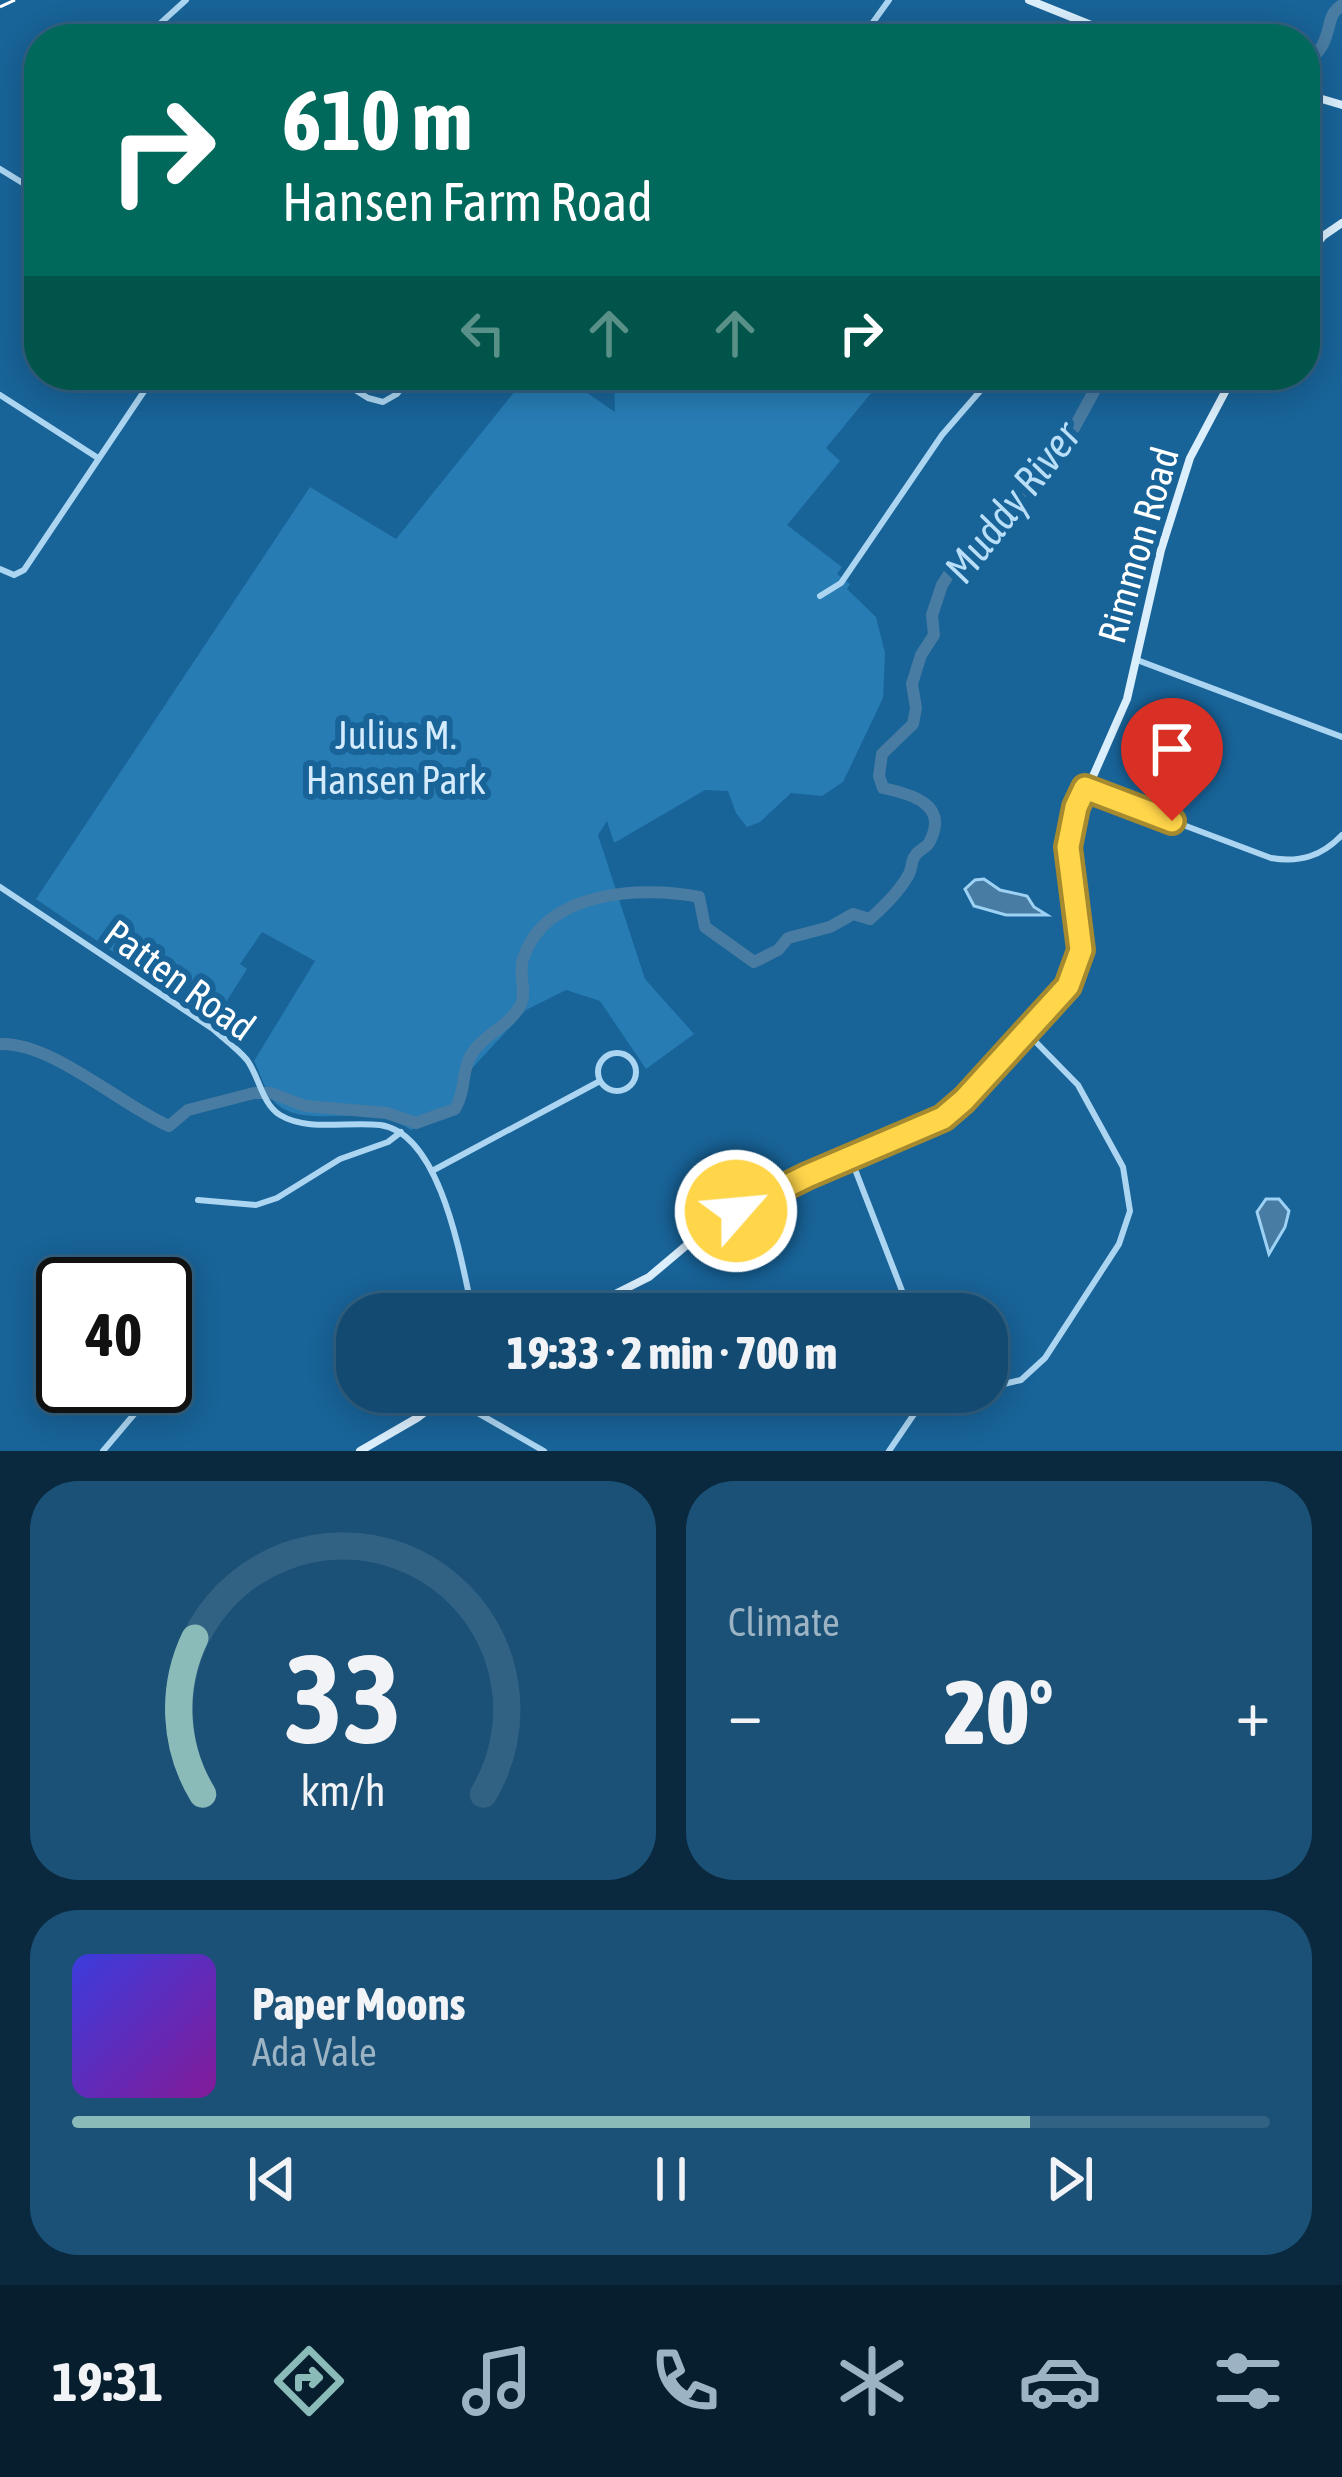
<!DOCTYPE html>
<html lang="en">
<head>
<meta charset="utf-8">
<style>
	body { margin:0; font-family:"Asap Condensed",sans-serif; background:#1b5177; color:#f1f3f6; height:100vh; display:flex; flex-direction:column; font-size:45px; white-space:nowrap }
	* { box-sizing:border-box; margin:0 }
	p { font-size:39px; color:#9cb3c4 }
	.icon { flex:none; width:66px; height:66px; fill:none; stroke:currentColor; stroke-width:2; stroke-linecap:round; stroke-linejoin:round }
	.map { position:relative; height:1451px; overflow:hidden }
	.side { display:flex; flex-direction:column; gap:30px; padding:30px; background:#0a293f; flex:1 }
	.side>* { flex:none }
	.hud { position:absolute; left:24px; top:24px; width:1296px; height:366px; border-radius:48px; box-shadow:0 6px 30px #0003,0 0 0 3px #316284; background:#00695c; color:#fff; overflow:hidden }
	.speed { position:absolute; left:36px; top:1257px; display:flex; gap:24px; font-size:60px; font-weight:700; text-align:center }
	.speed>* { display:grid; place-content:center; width:156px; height:156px; border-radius:50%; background:#124a72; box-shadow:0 6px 30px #0003,0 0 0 3px #316284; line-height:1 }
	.speed .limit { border:6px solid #111; border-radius:18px; background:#fff; color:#111 }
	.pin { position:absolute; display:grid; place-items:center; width:102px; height:102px; color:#fff; margin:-123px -51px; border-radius:50% 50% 50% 0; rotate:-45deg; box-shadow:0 0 12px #0007 }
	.pin .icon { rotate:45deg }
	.me { position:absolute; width:132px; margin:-66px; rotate:63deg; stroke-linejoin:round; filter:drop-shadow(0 0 9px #0008) }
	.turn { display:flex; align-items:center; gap:42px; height:252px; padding:0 60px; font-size:54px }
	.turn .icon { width:156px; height:156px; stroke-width:2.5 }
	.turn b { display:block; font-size:84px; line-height:102px }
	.lanes { display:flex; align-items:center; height:114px; padding:0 60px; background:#0003; justify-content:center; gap:60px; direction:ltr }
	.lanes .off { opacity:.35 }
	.big { font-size:90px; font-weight:800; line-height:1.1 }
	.side .card { flex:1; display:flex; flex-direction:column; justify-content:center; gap:18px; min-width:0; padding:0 42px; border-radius:48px; background:#1b5177 }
	.side .dial { align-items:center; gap:0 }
	.dial svg { height:312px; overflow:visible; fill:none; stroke:#316284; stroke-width:7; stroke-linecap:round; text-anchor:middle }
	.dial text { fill:#f1f3f6; stroke:none }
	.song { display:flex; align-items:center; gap:36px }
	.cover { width:144px; height:144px; border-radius:18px; background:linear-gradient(135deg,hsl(240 70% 55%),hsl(290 70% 35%)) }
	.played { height:12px; border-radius:6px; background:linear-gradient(90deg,#8bbbb9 80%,#316284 80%) }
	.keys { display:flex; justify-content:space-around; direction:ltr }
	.heat { display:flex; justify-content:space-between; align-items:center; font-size:66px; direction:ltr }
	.side .tiles { flex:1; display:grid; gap:30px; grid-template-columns:1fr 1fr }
	.card:last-child { grid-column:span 2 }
	.trip { position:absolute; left:336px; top:1293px; width:672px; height:120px; border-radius:48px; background:#124a72; box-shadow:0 6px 30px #0003,0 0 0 3px #316284; font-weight:800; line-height:120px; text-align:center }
	.tab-bar { display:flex; height:192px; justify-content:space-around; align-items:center; background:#071e2e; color:#9cb3c4 }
	.tab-bar .icon { width:84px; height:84px }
	.tab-bar .on { color:#8bbbb9 }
	.tab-bar b { font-size:54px; color:#f1f3f6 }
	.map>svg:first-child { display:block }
</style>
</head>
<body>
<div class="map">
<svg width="1342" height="1451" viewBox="0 0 1342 1451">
	<rect width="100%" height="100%" fill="#186398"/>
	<path fill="#277cb4" d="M528,375H561L615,412L614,375H886L826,448L840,461L787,525L842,567L837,574L850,584L847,589L876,617L885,653L883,698L843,782L822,796L791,793L760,822L747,827L736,813L728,791L705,790L614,843L607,821L598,835L645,979L694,1034L646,1069L600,1001L566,990L526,1010L476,1064L466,1075L460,1104L411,1130C371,1101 308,1130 278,1105C266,1096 261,1074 254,1061L315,961L262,932L240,964L247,969L214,1021L36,899L310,487L396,539Z"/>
	<path fill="#497ca2" stroke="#9ed2f4" stroke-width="3" d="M984,879L1000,890L1027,896L1034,907L1047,915H1006L974,906L965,889L975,880Z
		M1266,1199H1279L1289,1211L1285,1227L1269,1254L1257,1212Z"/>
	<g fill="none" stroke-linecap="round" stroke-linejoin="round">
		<path stroke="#497ca2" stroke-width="12" d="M1305,64C1338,40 1321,18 1342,5
			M0,1044C52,1042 119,1104 169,1126L188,1110L254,1093H271L305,1106L387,1113L416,1123L455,1109C466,1090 461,1075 470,1057C480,1036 510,1027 521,1004C527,991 518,973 523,959C545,890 642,886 699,897L705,927L754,962L778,950L788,938L830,927L853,914L870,919C885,905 899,892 909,874C912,869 911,861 915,856C918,850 926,848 929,843C950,804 911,794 883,788L879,776L882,754L913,724L916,708L912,684L921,655L934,635L932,615L942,585L956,563L1033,480L1074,428L1103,375"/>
		<path stroke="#acd5f1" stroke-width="6" d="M143,39L186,0
			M861,39L889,0
			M1087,39L1093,29
			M0,169L39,193
			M331,375L368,398L383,402L397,394L412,375
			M0,395L98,458
			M0,569L14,575L24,570L155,375
			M820,596L841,583L942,435L994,375
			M1137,660L1342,737
			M1085,788L1271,858C1300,863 1322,856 1342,835
			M0,887L213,1029C224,1039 237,1048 247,1060C259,1076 262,1104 280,1115C308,1132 348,1121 380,1125C442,1133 462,1265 473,1314
			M598 1072a19 19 0 1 1 38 0a19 19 0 1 1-38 0Z
			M851,1159L911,1314
			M432,1171L600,1081
			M198,1200L256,1205L277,1198L340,1159L388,1142L401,1132
			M165,1378L174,1368L183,1370L189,1366L192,1358L187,1351L180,1349L172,1354L174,1368
			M987,1388L1021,1380L1045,1358L1119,1244L1130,1211L1123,1167L1078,1085L1027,1033
			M448,1396L544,1451
			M103,1451L158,1386
			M889,1451L929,1392"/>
		<path stroke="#daeefc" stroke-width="8" d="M1029,0L1126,39
			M1305,94L1342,105
			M1305,259L1323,236L1342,223
			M575,1314L649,1277L713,1223L807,1176L943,1118L964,1100L1068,986L1081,950L1069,868L1072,824L1127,699L1161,550L1190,458L1234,375
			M360,1451L417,1418L451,1392"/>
		<path stroke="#fff" stroke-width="3" stroke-dasharray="21 9" stroke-linecap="butt" d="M0,7L15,0"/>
	</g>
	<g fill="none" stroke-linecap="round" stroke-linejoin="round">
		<g stroke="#a68a30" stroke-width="30">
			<path id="route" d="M736,1211L807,1176L943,1118L964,1100L1068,986L1081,950L1068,847L1076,807L1085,788L1172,821"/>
		</g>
		<use href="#route" stroke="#ffd54a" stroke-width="21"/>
	</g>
	<g text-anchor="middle" stroke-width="12" stroke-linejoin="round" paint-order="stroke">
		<g font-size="39" fill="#fff" stroke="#186398">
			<text transform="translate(1138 545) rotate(-74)" y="14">Rimmon Road</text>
			<text transform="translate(180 980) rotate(36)" y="14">Patten Road</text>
		</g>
		<g font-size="39" fill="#d3ebfc" stroke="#186398">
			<text x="396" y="749">Julius M.<tspan x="396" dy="45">Hansen Park</tspan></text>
		</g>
		<g font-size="42" font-style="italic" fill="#b8def8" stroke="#186398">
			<text transform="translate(1012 502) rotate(-52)" y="15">Muddy River</text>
		</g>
	</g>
</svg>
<div class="speed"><div class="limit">40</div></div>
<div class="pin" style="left:1172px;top:821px;background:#d93025"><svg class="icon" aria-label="arrive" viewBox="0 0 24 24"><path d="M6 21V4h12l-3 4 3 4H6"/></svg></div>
<svg class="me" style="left:736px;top:1211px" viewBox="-20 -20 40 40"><circle r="17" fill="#ffd54a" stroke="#fff" stroke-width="3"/><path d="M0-11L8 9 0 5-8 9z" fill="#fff"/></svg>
<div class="trip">19:33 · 2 min · 700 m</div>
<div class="hud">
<div class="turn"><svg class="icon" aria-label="right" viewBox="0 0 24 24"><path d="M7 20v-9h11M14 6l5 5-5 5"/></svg><div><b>610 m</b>Hansen Farm Road</div></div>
<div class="lanes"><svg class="icon off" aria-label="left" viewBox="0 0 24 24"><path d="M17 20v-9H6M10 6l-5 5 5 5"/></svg><svg class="icon off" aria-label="ahead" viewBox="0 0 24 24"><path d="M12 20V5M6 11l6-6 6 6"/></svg><svg class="icon off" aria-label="ahead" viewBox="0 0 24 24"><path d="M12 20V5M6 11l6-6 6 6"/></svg><svg class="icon" aria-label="right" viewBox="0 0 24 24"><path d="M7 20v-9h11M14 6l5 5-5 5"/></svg></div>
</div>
</div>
<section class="side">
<div class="tiles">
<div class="card dial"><svg viewBox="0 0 100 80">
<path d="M14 69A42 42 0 1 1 86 69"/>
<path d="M14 69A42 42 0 0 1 12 29" stroke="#8bbbb9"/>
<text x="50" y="56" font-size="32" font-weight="700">33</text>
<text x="50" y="72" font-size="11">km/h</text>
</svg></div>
<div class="card"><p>Climate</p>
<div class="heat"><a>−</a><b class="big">20°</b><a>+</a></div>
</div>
<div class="card">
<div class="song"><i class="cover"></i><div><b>Paper Moons</b><p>Ada Vale</p></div></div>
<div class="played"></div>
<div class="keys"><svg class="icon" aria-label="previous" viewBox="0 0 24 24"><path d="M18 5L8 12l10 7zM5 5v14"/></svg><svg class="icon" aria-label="pause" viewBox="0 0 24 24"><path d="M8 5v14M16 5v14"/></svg><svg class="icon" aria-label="next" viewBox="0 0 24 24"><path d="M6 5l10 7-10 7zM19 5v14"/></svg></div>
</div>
</div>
</section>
<nav class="tab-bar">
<b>19:31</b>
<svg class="icon on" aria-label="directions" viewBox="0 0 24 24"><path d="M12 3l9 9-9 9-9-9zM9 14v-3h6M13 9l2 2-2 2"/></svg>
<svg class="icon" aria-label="music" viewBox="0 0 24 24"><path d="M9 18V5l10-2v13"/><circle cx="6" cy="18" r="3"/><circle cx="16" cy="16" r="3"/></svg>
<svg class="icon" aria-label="phone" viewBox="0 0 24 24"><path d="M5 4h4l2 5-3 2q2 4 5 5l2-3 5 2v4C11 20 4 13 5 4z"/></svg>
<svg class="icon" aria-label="climate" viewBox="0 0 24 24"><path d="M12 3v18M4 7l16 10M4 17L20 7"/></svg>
<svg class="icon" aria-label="car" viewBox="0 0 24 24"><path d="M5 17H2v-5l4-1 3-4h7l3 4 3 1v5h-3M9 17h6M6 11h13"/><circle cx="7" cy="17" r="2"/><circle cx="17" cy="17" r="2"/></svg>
<svg class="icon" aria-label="filters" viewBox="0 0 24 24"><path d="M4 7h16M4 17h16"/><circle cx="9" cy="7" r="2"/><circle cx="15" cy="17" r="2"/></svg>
</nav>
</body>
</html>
